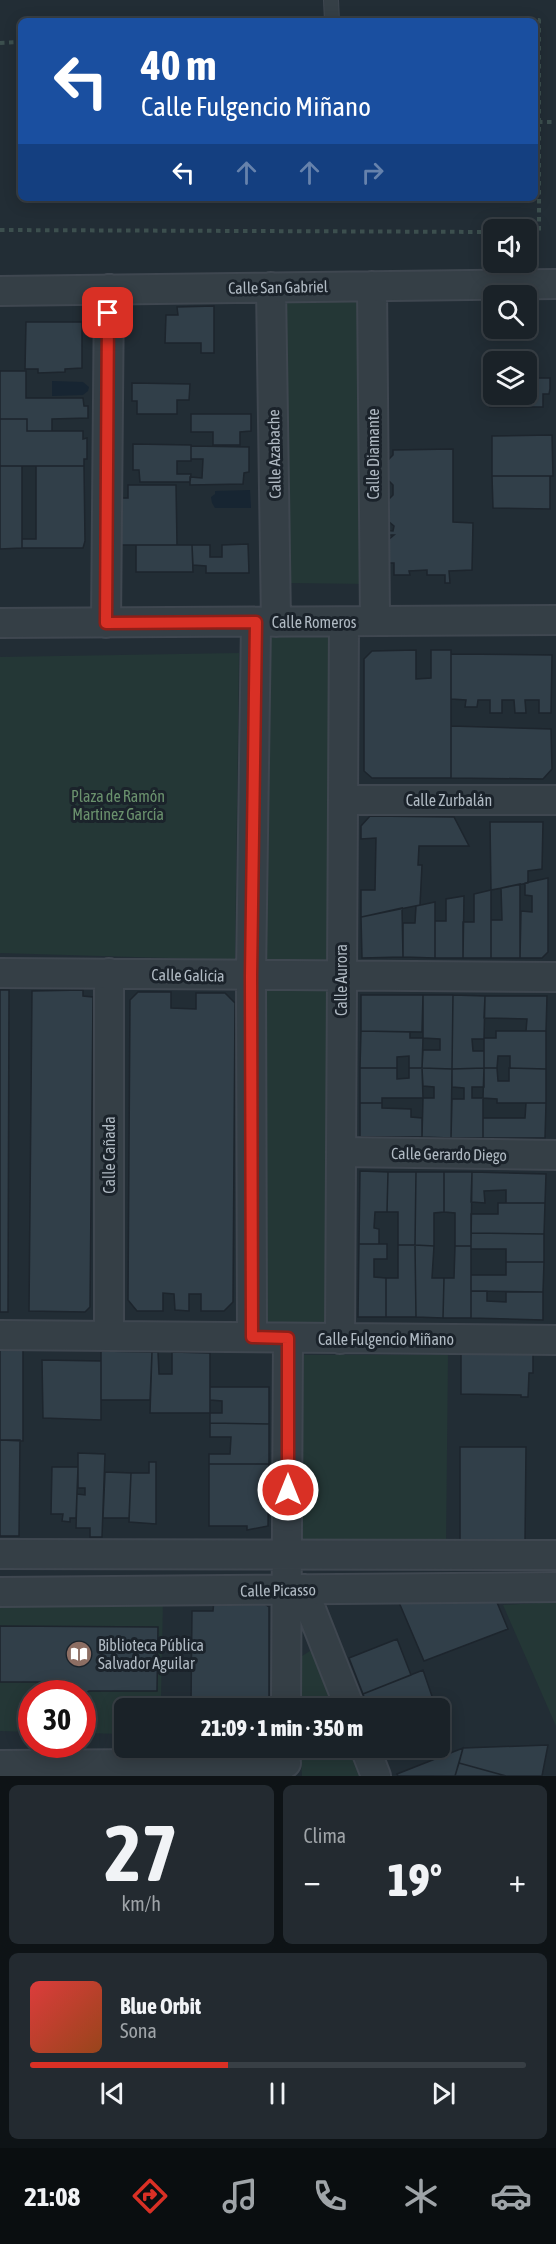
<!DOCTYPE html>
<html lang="es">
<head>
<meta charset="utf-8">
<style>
	body { margin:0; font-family:"Asap Condensed",sans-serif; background:#232a30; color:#f1f3f6; height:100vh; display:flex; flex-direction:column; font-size:22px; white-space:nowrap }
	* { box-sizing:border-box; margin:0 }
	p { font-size:20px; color:#9fa4a8 }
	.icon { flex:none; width:33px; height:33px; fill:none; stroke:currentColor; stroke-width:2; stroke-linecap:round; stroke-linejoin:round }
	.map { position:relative; height:1776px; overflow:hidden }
	.side { display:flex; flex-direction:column; gap:9px; padding:9px; background:#0e1316; flex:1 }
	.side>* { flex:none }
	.banner { position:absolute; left:18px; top:18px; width:520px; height:183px; border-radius:9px; box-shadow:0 3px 15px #0003,0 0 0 2px #383f45; background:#1a4fa0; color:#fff; overflow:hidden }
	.tools { position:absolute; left:483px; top:219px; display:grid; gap:12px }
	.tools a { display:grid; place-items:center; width:54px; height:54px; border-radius:9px; background:#1a2228; box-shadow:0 3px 15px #0003,0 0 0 2px #383f45; font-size:30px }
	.speed { position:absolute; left:18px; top:1680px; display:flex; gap:12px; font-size:30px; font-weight:700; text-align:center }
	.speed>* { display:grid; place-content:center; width:78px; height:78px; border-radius:50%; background:#1a2228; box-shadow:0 3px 15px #0003,0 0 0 2px #383f45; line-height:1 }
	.speed .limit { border:9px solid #d22; background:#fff; color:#111 }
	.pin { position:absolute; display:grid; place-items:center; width:51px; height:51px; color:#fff; margin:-26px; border-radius:12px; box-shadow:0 3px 9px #0006 }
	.me { position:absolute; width:66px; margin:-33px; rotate:0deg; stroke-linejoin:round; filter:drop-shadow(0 0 4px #0008) }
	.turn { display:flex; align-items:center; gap:21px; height:126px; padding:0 24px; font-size:27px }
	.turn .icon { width:78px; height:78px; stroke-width:2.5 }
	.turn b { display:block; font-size:42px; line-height:51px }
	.lanes { display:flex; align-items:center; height:57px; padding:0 24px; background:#0003; justify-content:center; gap:30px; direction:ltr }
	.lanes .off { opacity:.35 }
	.big { font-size:45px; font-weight:800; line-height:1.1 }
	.side .widget { flex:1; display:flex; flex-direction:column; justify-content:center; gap:9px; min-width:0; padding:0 21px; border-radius:9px; background:#232a30 }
	.side .dial { align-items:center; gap:0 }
	.dial b { font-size:78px; line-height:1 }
	.song { display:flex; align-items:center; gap:18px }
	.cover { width:72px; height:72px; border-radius:9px; background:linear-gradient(135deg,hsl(0 70% 55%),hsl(20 70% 35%)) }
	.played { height:6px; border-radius:3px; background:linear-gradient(90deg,#d93025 40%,#383f45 40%) }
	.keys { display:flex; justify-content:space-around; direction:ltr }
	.heat { display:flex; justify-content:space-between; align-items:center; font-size:33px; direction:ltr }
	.side .tiles { flex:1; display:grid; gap:9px; grid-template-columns:1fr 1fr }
	.widget:last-child { grid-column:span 2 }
	.trip { position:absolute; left:114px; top:1698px; width:336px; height:60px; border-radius:9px; background:#1a2228; box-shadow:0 3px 15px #0003,0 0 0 2px #383f45; font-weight:800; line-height:60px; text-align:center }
	.dock { display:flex; height:96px; justify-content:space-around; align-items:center; background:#0a0e10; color:#9fa4a8 }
	.dock .icon { width:42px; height:42px }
	.dock .active { color:#d93025 }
	.dock b { font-size:27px; color:#f1f3f6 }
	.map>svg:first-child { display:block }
</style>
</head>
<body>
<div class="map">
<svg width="556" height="1776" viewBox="0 0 556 1776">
	<rect width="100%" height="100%" fill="#222d35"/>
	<path fill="#243736" d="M367,301L369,584L287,583L284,303Z
		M335,634L329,961L264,963L265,635Z
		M239,653L235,960L0,953V657Z
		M262,984L334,985L330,1323L259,1322Z
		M304,1355H448L446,1545L300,1542Z
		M163,1600L161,1699H151L150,1708H124V1734L83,1733L82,1694H32L31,1732L0,1731V1602Z
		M556,1602V1726L503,1605Z
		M310,1651L323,1662L340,1708H299L297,1659Z
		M300,1748H354L364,1776H302Z"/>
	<path fill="#172532" d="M52,381L83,382L89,387L88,391L83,395L52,396Z
		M250,490L251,508H215L212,503L211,497L215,494V491Z"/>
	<path fill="#313f49" stroke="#1d252d" stroke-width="1.5" d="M214,306V353H201V343H165L166,315H178L177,307Z
		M26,322H82V368L65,369V372L38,373V369H25Z
		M0,371H26V398H83L84,406H88V418L52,419V431H27V419H0Z
		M490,378H494V394H526V378H550V389L549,394H543V407H490Z
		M132,383L190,384L189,400H177V414H137V401H132Z
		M191,414H251V431L240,432V445H213V432H191Z
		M0,419H27V431H83V439L87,438V459H84V466H0Z
		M552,435L553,476H492V436Z
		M133,444L191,445V461H177V474H191L190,482H140L139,470H133Z
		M191,446L249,447V472L244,473L243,484L190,485V477L202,478L203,459H191Z
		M453,449V522L473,523L472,570L449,571L450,583H445V575H427V570L409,571L410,575H394V563H388V540L394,535H381V530L393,531L394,526L388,521L381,505H388L389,499L393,495V485L388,480V476H380V465L388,466V460L393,455V450Z
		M0,466H22V548L0,549Z
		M36,466H84L85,541L83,548H22V539H36Z
		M492,476H550V509L493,508Z
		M128,485H176L177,545H121L120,498H128Z
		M248,544L249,573H206V566L193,565L192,545H210V557H222V545Z
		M136,545H192L193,572H136Z
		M416,650V679L431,678V650H451V778H372L364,771V659L372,651Z
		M451,654L552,655L551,713H539V700H525L526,713H515L514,700H502V713H490V700H478L477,707H465L466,700L451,699Z
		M451,726L551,729L552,769L543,779L451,778Z
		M370,816L454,817L469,846H419L418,865H422L420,905L361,917V890H375L376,838L361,839V826Z
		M490,822H543L542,869L528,871V883L491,890Z
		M548,878V952L542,958H520L521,911L532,912V896L525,895V883Z
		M520,884V958H491V920H502L501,888Z
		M491,890V958H463V922H474V894Z
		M464,896L463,958H435V921H446V899Z
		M435,902V958L403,957V923H415L416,906Z
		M402,908L403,957L362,958L361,917Z
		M0,990H9L8,1312H0Z
		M83,990V996L93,997L90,1307L85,1312L29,1311L32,991Z
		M138,992H171V1008L196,1009V993H225L235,1003L233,1302L224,1311H201V1294H189V1311L175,1310L174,1294L163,1293V1311H137L128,1300L130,1000Z
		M361,995H423L422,1032L361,1031Z
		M423,995H453L452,1069L422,1068L423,1050H440V1039L423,1038Z
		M453,995L485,996L484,1039H472L473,1051H484V1068L452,1069Z
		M485,996H547L546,1031H526L527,1019L484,1018Z
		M361,1031L410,1032V1038H423L422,1068H409V1056L397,1057V1068H360Z
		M496,1031H546V1069L510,1068V1056H498L497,1068H484V1038H496Z
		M360,1068H397V1079L409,1078V1068H422L423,1098H382V1103H360Z
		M422,1068L452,1069L451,1138L422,1137L423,1098H434V1087L423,1086Z
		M484,1068H497L498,1081H509V1068L546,1069V1103H497V1099L483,1098Z
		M484,1068V1087H472V1098H483V1138H451L452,1099H464V1088L452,1087V1069Z
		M360,1103H382V1108L411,1109V1117L422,1118V1137H360Z
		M526,1103H546L545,1138H483V1118H525Z
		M360,1171L388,1172L387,1212H375L374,1228L379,1229V1244H359Z
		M388,1172H416L415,1245H398V1212H387Z
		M416,1172H444V1212L434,1213V1246L415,1245Z
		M444,1172H472L471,1246H455V1213L444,1212Z
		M472,1172L546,1174L545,1203H506V1190L484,1191L485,1203L471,1202Z
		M498,1203H545L544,1234L471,1233V1214H498Z
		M471,1233L544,1234V1262H506V1249H471Z
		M359,1244H387V1259H374V1277L386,1278V1317H358Z
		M398,1245H415L416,1317H386V1278H398Z
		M415,1245L434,1246L432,1278H444L443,1318L416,1317Z
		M455,1246H471V1318H443L444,1278H454Z
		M506,1262H544L543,1292L471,1291V1275H506Z
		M471,1291H487V1301L506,1302V1292H543V1320L471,1318Z
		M0,1350H23V1441L0,1440Z
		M101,1351L152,1352L150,1400H101Z
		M152,1352H158L159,1374H172V1352L210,1353V1413H150Z
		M461,1352L533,1353V1373H529L528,1397H521V1395L461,1394Z
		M42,1360L101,1361V1420L43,1418Z
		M210,1387H269V1424L210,1423V1413H222V1401L210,1400Z
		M210,1423L269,1424V1464H209V1454H230L231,1437H210Z
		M0,1440H20L19,1536H0Z
		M460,1447H526L525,1542L460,1541Z
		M78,1453L105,1454L102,1537H90V1528H76L77,1494L85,1495V1488H78Z
		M149,1462H156V1524L129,1522L131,1473H149Z
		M209,1464H269L268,1526L247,1530V1526H209Z
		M52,1467H78L76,1518H70V1522L62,1521L63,1514H51Z
		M105,1472L131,1473L129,1518H103Z
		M257,1599L269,1607V1704H191L192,1611H213L214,1600Z
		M398,1600H496L508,1629L424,1661Z
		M0,1626L158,1627L157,1691H89L82,1695L73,1693L68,1682H0Z
		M397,1639L411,1675L363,1694L349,1658Z
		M423,1670L436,1708H368L363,1694Z
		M548,1745L542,1776H506L459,1763L463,1748Z
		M463,1748L455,1776H398L397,1774Z
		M459,1763L506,1776H455Z"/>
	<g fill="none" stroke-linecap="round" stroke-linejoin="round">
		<g stroke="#3f4750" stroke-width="16">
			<path id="lane" d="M331,0L332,21"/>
		</g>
		<g stroke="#3f4750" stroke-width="32">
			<path id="street" d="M372,286L375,621
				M271,287L276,622
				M0,291L556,284
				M0,623L556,620
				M106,623L109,289
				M343,800H556
				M0,973L556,977
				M341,1152L556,1155
				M0,1335L556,1340
				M109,1336V973
				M252,1337L251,976L256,622
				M340,1339L344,622
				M0,1554L556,1555
				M303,1589L350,1708
				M0,1592L556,1587
				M286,1708L288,1338
				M365,1748L376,1776
				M0,1765L286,1763"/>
		</g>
		<path stroke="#3c4f4e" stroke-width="4" stroke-dasharray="4.5 4.5" stroke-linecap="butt" d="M520,21L539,20V232H526
			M0,43L21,42
			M538,122H556
			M0,230L494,232"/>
		<use href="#lane" stroke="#353f46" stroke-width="14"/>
		<use href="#street" stroke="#353f46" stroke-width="28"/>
	</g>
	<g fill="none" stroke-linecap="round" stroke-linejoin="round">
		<g stroke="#8d1f18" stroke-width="15">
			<path id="route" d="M108,313L106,623L256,622L251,976L252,1337L288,1338V1490"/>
		</g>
		<use href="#route" stroke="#d93025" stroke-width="10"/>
	</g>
	<defs>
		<g id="library-disc" transform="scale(1.35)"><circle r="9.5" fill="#8d6e63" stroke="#1b232b"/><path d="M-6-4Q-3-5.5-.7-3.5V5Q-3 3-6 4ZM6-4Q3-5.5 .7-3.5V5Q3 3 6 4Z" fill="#fff"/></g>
	</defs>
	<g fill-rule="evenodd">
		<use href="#library-disc" x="79" y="1654"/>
	</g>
	<g text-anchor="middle" stroke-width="6" stroke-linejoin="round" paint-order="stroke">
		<g font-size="16" fill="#b0bac3" stroke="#1b232b">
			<text transform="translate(278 287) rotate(-1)" y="6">Calle San Gabriel</text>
			<text transform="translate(274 454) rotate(-91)" y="6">Calle Azabache</text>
			<text transform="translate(373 454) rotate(-90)" y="6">Calle Diamante</text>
			<text x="314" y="628">Calle Romeros</text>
			<text x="449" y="806">Calle Zurbalán</text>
			<text transform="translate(188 975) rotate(1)" y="6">Calle Galicia</text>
			<text transform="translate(341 980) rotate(-90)" y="6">Calle Aurora</text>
			<text transform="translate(449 1154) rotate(1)" y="6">Calle Gerardo Diego</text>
			<text transform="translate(109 1155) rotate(-90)" y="6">Calle Cañada</text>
			<text x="386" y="1345">Calle Fulgencio Miñano</text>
			<text transform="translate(278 1590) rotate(-1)" y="6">Calle Picasso</text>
		</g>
		<g font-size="16" fill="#6a916d" stroke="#1b232b">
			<text x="118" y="802">Plaza de Ramón<tspan x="118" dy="18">Martinez García</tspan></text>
		</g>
		<g font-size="16" fill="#b0bac3" stroke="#1b232b" text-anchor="start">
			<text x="98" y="1651">Biblioteca Pública<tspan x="98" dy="18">Salvador Aguilar</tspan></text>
		</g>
	</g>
</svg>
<div class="tools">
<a><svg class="icon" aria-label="sound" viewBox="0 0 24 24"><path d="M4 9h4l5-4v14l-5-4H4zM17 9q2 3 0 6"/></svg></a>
<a><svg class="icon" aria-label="search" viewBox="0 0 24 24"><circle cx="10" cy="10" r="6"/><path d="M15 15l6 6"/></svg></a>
<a><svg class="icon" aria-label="layers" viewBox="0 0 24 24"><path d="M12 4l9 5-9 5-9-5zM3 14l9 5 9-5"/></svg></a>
</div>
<div class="speed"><div class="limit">30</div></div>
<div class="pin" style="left:108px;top:313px;background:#d93025"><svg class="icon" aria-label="arrive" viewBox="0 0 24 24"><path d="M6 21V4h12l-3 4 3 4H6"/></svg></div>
<svg class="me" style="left:288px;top:1490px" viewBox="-20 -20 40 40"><circle r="17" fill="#d93025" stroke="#fff" stroke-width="3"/><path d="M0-11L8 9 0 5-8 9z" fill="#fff"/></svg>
<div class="trip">21:09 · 1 min · 350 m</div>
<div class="banner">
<div class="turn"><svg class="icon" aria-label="left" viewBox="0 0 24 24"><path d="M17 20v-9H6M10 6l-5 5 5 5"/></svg><div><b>40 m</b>Calle Fulgencio Miñano</div></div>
<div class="lanes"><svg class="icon" aria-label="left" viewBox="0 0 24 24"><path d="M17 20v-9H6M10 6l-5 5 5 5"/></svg><svg class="icon off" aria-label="ahead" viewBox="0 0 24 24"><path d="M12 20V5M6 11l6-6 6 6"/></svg><svg class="icon off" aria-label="ahead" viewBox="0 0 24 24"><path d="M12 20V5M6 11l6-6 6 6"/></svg><svg class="icon off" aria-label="right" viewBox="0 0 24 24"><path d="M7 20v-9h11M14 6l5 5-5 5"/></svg></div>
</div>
</div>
<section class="side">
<div class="tiles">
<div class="widget dial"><b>27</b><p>km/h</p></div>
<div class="widget"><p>Clima</p>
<div class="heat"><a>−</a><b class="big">19°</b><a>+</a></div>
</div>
<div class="widget">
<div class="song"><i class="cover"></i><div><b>Blue Orbit</b><p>Sona</p></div></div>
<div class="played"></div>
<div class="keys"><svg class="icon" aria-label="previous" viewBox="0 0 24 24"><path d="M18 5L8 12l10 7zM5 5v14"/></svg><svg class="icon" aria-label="pause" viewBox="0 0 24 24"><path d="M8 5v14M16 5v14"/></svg><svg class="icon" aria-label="next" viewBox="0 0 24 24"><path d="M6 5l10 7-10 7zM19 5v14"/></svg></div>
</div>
</div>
</section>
<nav class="dock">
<b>21:08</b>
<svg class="icon active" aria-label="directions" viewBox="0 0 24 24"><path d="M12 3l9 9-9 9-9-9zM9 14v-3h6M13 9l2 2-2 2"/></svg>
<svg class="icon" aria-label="music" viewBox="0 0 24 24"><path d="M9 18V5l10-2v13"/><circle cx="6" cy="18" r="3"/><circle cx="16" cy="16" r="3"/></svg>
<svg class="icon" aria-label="phone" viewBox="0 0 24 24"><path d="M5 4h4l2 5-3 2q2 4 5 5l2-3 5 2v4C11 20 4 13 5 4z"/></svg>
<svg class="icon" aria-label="climate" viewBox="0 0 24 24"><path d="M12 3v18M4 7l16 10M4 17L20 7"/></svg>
<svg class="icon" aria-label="car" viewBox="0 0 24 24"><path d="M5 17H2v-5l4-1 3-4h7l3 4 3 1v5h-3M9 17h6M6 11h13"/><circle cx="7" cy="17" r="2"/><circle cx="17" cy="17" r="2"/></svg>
</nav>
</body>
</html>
